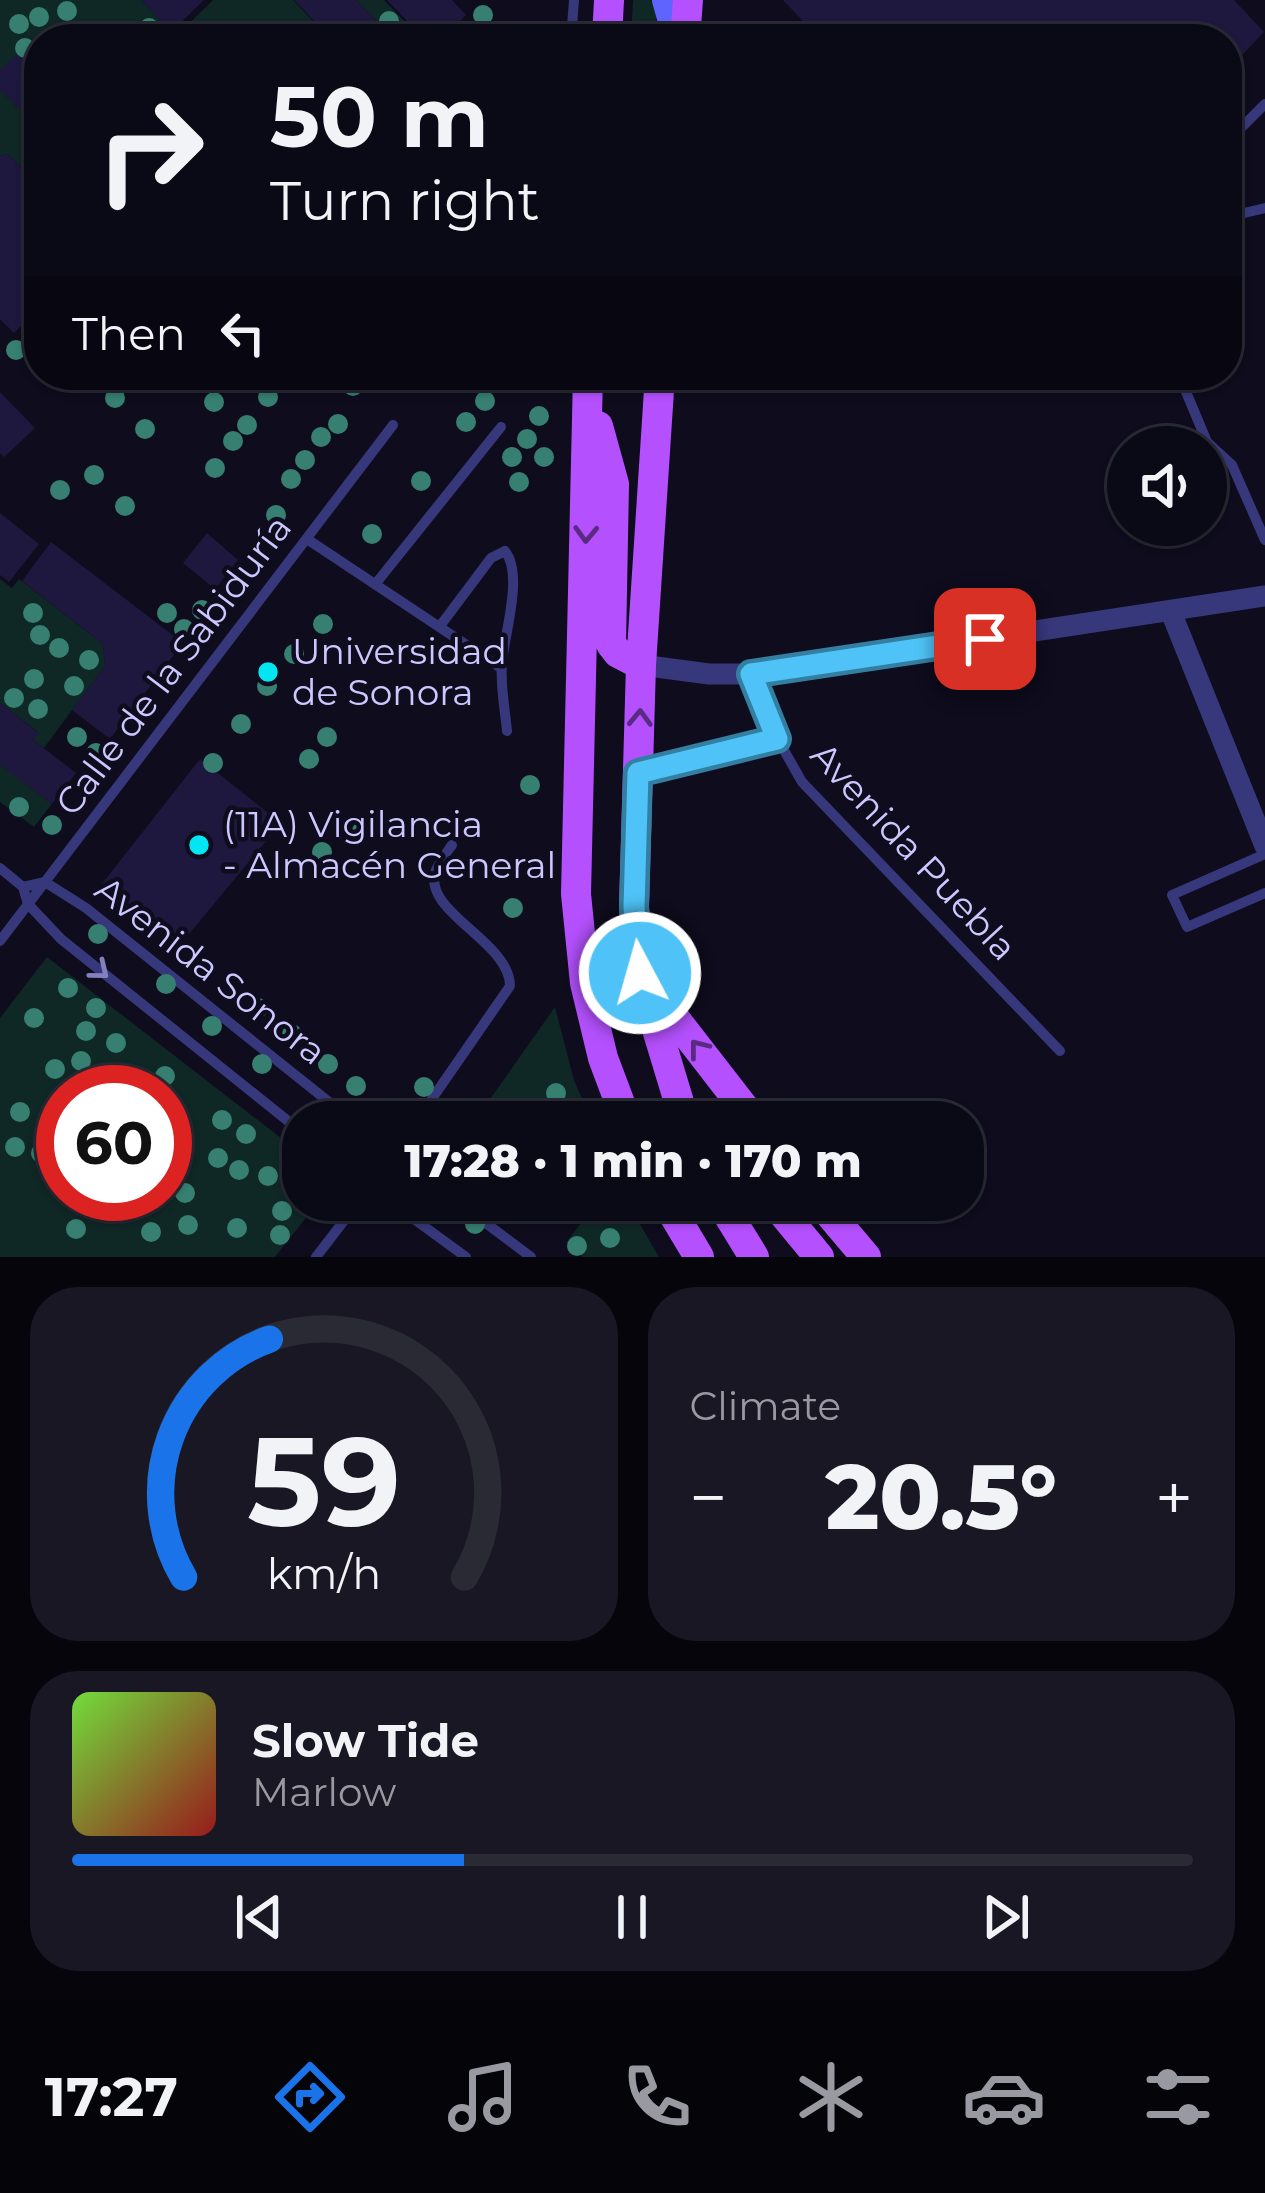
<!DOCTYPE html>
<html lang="en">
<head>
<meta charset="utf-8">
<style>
	body { margin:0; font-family:Montserrat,sans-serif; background:#181723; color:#f1f3f6; height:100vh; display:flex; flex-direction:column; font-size:45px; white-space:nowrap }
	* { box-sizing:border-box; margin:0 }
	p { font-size:39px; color:#999aa1 }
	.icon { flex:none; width:66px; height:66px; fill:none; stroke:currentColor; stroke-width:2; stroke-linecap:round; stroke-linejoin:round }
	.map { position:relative; height:1257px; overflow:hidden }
	.sheet { display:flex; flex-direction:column; gap:30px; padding:30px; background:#06050c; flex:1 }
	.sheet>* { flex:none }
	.top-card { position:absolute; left:24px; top:24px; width:1218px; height:366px; border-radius:48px; box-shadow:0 3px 9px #0004,0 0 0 3px #2a2a35; background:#0a0916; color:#f1f3f6; overflow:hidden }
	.buttons { position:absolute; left:1107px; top:426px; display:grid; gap:24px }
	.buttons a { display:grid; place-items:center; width:120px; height:120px; border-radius:50%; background:#0a0916; box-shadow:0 3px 9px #0004,0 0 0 3px #2a2a35; font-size:60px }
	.speed { position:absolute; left:36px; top:1065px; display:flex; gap:24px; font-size:60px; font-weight:700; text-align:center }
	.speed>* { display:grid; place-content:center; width:156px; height:156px; border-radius:50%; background:#0a0916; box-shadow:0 3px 9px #0004,0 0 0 3px #2a2a35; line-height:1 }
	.speed .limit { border:18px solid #d22; background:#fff; color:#111 }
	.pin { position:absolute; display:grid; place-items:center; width:102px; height:102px; color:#fff; margin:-51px; border-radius:24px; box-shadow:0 6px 18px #0006 }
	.me { position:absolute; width:132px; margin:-66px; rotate:354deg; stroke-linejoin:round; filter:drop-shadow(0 0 9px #0008) }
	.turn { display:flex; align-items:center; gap:42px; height:252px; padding:0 48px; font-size:54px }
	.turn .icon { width:156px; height:156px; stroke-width:2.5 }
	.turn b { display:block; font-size:84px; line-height:102px }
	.then { display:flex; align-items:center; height:114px; padding:0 48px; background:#0003; gap:24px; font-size:45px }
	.big { font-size:90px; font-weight:800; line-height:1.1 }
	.sheet .widget { flex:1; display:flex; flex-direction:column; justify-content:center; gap:18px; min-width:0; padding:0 42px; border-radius:48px; background:#181723 }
	.sheet .dial { align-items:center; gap:0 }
	.dial svg { height:312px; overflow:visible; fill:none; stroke:#2a2a35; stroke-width:7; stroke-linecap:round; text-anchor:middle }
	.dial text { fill:#f1f3f6; stroke:none }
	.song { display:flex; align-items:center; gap:36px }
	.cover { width:144px; height:144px; border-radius:18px; background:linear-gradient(135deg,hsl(100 70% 55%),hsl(0 70% 35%)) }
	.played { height:12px; border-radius:6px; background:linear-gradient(90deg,#1a73e8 35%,#2a2a35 35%) }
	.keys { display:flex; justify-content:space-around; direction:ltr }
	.heat { display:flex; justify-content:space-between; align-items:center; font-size:66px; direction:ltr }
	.sheet .tiles { flex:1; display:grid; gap:30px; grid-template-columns:1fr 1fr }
	.widget:last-child { grid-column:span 2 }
	.trip { position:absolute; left:282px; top:1101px; width:702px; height:120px; border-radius:48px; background:#0a0916; box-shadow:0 3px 9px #0004,0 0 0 3px #2a2a35; font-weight:800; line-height:120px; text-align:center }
	.menu { display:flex; height:192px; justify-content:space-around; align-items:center; background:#040409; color:#999aa1 }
	.menu .icon { width:84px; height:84px }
	.menu .selected { color:#1a73e8 }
	.menu b { font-size:54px; color:#f1f3f6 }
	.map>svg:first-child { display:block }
</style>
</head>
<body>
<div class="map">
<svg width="1265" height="1257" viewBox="0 0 1265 1257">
	<rect width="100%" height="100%" fill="#0e0c1d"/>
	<path fill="#0f2725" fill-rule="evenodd" d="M0,0H141L176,36L213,0H293L330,39H39V72L0,70Z
		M356,0H384L417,34L412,39H394Z
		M633,0H655L658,39H631Z
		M0,90L39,129V186L8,154L0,156Z
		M0,579L12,588L19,579L103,644L105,666L44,748L33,740L38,732L0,703Z
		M0,764L52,804L34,827L0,802Z
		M47,957L303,1155V1200H320L275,1257H0V1018ZM63,1092H165V1194H63Z
		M555,1007L574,1080L592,1122H500L483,1109Z
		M598,1200H626L659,1257H583L566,1243Z"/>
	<path fill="#1e183e" d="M141,0H204L171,32Z
		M294,0H356L394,39H331Z
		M387,0H452L466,15L454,27L466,39H424Z
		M783,0H1234L1264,32L1227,71V39H1197L1184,26L1170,39H820Z
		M19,52L39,72V129L0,90V70Z
		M8,154L39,186V308L14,333L0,319V156Z
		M0,392L35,428L4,457L0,453Z
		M0,513L39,544L9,582L0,575Z
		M207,533L238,560L215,589L183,563Z
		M51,542L183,643L110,739L72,710L105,666L103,644L22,581Z
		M0,703L39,733L33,740L76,773L52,804L0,765Z
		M200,759L281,823L179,946L101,885Z
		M513,1200H557L541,1222Z"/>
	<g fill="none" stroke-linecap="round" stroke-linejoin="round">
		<path stroke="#37387c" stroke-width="10" d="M571,39L574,0
			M1227,142L1265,104
			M1227,217L1265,208
			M1179,375L1207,442L1232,465L1265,540
			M307,539L501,668
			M377,582L501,427
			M440,626L491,558L505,551C524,575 504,634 502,664C500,685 505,709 507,731
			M751,674L772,729L802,782L1060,1051
			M642,772L777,739
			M1265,854L1172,895L1187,927L1265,893
			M0,868L23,887L28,904L61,939L303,1133
			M23,887L45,882L86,908L354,1122
			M0,941L393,425
			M416,1122L510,986C510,941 420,911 436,870C440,861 447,852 452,845
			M388,1200L466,1257
			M455,1200L531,1257
			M316,1257L360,1200"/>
		<path stroke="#37387c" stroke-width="21" d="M1171,612L1265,846
			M641,665L709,674H751L1265,596"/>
		<path stroke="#6064fe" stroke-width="30" d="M667,0L678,39"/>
		<path stroke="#b450fe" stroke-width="30" d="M607,39L609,0
			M685,39L688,0
			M588,375L576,894L585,983L603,1058L627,1122
			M660,375L641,665L634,907L640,973L685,1122
			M598,426L614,484L611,644L618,653L641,665
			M652,989L755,1122
			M665,1200L699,1257
			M719,1200L754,1257
			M772,1200L819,1257
			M818,1200L866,1257"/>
	</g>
	<g fill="#367f71">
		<circle cx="67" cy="11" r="10"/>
		<circle cx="483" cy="15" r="10"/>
		<circle cx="39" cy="17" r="10"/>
		<circle cx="389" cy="21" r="10"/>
		<circle cx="19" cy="24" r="10"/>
		<circle cx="149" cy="28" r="10"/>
		<circle cx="25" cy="48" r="10"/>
		<circle cx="16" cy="350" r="10"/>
		<circle cx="353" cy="386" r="10"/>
		<circle cx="268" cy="397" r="10"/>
		<circle cx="115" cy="398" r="10"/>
		<circle cx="485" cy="401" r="10"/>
		<circle cx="214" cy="402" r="10"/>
		<circle cx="539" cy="416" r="10"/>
		<circle cx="466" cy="422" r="10"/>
		<circle cx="338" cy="424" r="10"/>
		<circle cx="247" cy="425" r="10"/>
		<circle cx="145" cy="429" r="10"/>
		<circle cx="321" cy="437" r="10"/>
		<circle cx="527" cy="439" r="10"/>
		<circle cx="233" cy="441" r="10"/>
		<circle cx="512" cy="457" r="10"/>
		<circle cx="544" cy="457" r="10"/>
		<circle cx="305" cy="460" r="10"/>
		<circle cx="215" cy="468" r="10"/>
		<circle cx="94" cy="475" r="10"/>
		<circle cx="291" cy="479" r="10"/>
		<circle cx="421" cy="481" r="10"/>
		<circle cx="519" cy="482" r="10"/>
		<circle cx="60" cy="490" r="10"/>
		<circle cx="125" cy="506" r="10"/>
		<circle cx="276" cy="515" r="10"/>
		<circle cx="372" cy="534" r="10"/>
		<circle cx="202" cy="610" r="10"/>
		<circle cx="33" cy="613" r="10"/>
		<circle cx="167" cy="613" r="10"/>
		<circle cx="323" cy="624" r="10"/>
		<circle cx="184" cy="629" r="10"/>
		<circle cx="40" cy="635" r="10"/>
		<circle cx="59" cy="648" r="10"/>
		<circle cx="294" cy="654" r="10"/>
		<circle cx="89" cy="660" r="10"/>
		<circle cx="34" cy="679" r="10"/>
		<circle cx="74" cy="686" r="10"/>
		<circle cx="267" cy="686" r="10"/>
		<circle cx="14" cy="698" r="10"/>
		<circle cx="38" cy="709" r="10"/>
		<circle cx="241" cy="724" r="10"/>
		<circle cx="77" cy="737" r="10"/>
		<circle cx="327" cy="737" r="10"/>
		<circle cx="96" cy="753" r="10"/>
		<circle cx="309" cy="759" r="10"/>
		<circle cx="213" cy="763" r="10"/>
		<circle cx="530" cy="785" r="10"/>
		<circle cx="19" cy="807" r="10"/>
		<circle cx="52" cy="825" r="10"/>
		<circle cx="362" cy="831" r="10"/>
		<circle cx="322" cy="852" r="10"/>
		<circle cx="513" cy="908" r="10"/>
		<circle cx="98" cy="934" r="10"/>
		<circle cx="166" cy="984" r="10"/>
		<circle cx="68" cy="988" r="10"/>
		<circle cx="96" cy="1008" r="10"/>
		<circle cx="258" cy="1008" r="10"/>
		<circle cx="34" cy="1018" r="10"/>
		<circle cx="212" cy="1026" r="10"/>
		<circle cx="86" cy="1031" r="10"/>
		<circle cx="292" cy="1034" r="10"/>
		<circle cx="116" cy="1043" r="10"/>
		<circle cx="81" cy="1061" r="10"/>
		<circle cx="262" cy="1064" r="10"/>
		<circle cx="328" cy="1064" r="10"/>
		<circle cx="55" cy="1069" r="10"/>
		<circle cx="106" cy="1075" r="10"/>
		<circle cx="165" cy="1076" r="10"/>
		<circle cx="356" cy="1086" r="10"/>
		<circle cx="424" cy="1087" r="10"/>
		<circle cx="556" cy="1093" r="10"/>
		<circle cx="520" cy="1111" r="10"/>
		<circle cx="20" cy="1112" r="10"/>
		<circle cx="222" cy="1120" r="10"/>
		<circle cx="179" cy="1131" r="10"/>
		<circle cx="246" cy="1134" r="10"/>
		<circle cx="15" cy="1147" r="10"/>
		<circle cx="41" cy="1153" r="10"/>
		<circle cx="218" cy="1158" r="10"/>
		<circle cx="239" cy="1170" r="10"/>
		<circle cx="268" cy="1176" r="10"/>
		<circle cx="185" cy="1193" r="10"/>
		<circle cx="282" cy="1211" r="10"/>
		<circle cx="475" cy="1224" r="10"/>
		<circle cx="188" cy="1225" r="10"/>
		<circle cx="237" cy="1228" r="10"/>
		<circle cx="76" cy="1229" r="10"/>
		<circle cx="151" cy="1232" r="10"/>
		<circle cx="280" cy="1235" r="10"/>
		<circle cx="610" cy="1238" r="10"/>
		<circle cx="577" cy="1246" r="10"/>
	</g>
	<defs><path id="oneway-chevron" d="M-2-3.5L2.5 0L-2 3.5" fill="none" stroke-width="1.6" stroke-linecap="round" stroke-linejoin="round" transform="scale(3)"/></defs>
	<g stroke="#592b82">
		<use href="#oneway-chevron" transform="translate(586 534) rotate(92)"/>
		<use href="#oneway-chevron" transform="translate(640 718) rotate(-88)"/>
		<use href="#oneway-chevron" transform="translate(698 1048) rotate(-128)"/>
	</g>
	<use stroke="#8280be" href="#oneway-chevron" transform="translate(100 971) rotate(39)"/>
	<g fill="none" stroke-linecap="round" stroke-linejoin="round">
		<g stroke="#337fa1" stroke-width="30">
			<path id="route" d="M640,973L634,907L638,773L777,739L751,674L985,639"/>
		</g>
		<use href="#route" stroke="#4fc3f7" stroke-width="21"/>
	</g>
	<g fill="#01e6f2" stroke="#0e0c1d" stroke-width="4.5">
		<circle cx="268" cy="672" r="12"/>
		<circle cx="199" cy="845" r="12"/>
	</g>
	<g text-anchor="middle" stroke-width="9" stroke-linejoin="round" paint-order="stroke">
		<g font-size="36" fill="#ccc8ff" stroke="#0e0c1d" text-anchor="start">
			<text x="292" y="664">Universidad<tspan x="292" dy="41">de Sonora</tspan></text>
			<text x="223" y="837">(11A) Vigilancia<tspan x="223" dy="41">- Almacén General</tspan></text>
		</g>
		<g font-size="36" fill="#ccc8ff" stroke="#0e0c1d">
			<text transform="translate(173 665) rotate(-53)" y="13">Calle de la Sabiduría</text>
			<text transform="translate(914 851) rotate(47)" y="13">Avenida Puebla</text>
			<text transform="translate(211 970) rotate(38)" y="13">Avenida Sonora</text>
		</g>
	</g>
</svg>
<div class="buttons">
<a><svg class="icon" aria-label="sound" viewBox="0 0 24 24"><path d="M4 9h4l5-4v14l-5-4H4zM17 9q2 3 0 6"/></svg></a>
</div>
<div class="speed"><div class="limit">60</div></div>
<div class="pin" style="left:985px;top:639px;background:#d93025"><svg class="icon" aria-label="arrive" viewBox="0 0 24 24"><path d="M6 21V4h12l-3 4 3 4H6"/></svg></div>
<svg class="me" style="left:640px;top:973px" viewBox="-20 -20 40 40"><circle r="17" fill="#4fc3f7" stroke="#fff" stroke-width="3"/><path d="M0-11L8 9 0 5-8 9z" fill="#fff"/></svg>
<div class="trip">17:28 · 1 min · 170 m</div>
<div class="top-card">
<div class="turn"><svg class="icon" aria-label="right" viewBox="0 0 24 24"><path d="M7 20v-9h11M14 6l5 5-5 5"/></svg><div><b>50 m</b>Turn right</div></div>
<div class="then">Then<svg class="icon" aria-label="left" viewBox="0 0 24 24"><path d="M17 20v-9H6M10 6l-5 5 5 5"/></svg></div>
</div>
</div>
<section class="sheet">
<div class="tiles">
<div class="widget dial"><svg viewBox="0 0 100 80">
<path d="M14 69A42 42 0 1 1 86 69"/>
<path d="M14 69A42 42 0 0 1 36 8" stroke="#1a73e8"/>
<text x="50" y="56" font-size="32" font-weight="700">59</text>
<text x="50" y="72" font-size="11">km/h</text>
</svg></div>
<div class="widget"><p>Climate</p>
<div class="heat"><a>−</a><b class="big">20.5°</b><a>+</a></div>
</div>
<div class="widget">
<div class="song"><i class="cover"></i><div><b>Slow Tide</b><p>Marlow</p></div></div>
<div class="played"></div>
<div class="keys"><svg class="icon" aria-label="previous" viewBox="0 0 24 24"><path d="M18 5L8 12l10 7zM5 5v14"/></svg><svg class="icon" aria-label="pause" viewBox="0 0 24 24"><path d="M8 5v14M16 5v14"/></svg><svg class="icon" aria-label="next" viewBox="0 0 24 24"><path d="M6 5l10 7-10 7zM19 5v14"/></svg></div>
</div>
</div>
</section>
<nav class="menu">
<b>17:27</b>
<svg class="icon selected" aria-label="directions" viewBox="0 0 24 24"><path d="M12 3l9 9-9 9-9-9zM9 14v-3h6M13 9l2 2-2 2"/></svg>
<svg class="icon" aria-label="music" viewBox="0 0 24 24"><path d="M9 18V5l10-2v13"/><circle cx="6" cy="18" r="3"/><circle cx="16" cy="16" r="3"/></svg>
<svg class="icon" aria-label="phone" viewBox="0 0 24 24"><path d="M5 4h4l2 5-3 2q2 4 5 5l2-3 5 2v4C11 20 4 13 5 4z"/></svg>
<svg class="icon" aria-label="climate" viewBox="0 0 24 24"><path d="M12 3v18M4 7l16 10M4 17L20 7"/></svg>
<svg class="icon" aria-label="car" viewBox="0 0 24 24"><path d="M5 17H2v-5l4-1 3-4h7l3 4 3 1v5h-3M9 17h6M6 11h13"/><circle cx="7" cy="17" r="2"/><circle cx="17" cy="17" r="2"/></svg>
<svg class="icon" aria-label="filters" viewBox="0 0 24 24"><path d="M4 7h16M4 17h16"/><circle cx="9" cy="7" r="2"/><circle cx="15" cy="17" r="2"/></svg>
</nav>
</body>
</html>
